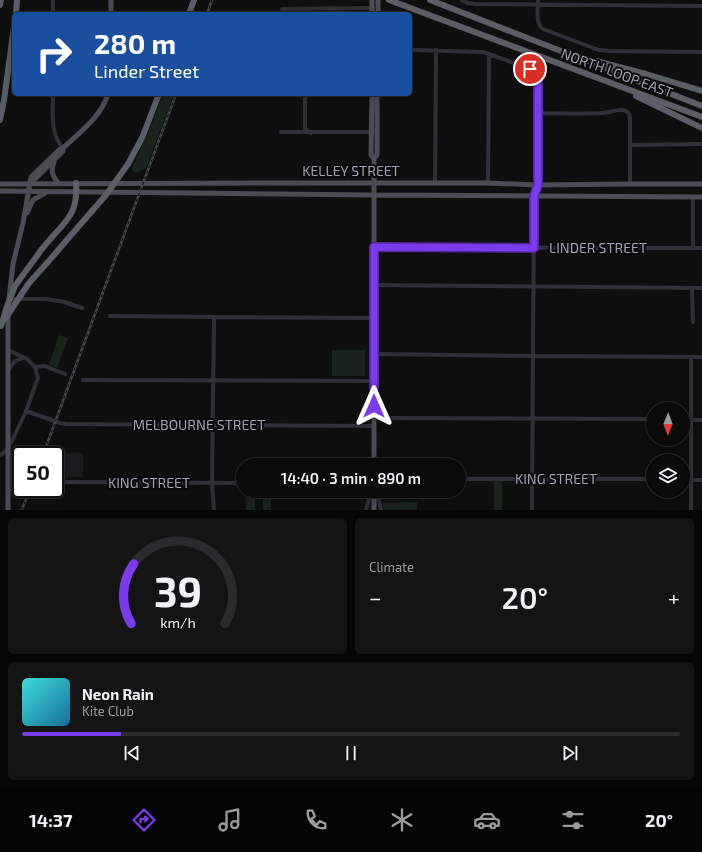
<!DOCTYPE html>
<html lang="en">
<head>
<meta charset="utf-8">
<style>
	body { margin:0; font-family:"Exo 2",sans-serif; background:#141415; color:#f1f3f6; height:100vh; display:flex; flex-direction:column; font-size:15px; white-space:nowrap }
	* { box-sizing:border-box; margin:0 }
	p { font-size:13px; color:#9a9b9d }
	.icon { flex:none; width:22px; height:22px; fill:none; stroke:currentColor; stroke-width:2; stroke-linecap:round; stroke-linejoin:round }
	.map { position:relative; height:510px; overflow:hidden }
	.details { display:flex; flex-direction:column; gap:8px; padding:8px; background:#060607; flex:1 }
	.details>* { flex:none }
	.top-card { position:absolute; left:12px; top:12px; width:400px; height:84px; border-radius:6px; box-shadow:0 2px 10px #0003,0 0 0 1px #2b2b2d; background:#1a4fa0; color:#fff; overflow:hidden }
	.needle { width:26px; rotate:181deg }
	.controls { position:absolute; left:646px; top:402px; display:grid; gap:8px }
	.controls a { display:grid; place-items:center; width:44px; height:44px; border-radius:50%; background:#0b0b0c; box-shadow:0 2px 10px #0003,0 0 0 1px #2b2b2d; font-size:20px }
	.speed { position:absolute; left:12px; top:446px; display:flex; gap:8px; font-size:20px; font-weight:700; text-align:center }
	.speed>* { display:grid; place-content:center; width:52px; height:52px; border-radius:50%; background:#0b0b0c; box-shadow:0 2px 10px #0003,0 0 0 1px #2b2b2d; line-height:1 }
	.speed .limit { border:2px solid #111; border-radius:6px; background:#fff; color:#111 }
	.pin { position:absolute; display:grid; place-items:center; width:34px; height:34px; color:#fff; margin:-17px; border:2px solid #fff; border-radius:50%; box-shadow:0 1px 4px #0007 }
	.me { position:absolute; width:44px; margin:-22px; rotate:0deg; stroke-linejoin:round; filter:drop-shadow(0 0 3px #0008) }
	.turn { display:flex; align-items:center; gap:14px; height:84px; padding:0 16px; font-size:18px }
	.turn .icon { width:52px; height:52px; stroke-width:2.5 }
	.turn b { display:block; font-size:28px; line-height:34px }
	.big { font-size:30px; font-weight:600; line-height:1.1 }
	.details .widget { flex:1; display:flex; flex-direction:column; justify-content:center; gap:6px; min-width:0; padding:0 14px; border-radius:6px; background:#141415 }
	.details .dial { align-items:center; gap:0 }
	.dial svg { height:104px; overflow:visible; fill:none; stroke:#2b2b2d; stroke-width:7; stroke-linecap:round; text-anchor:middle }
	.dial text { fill:#f1f3f6; stroke:none }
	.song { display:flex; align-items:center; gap:12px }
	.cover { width:48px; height:48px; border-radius:6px; background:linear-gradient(135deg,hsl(180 70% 55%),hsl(200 70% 35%)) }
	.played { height:4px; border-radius:2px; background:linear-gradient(90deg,#7c3aed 15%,#2b2b2d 15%) }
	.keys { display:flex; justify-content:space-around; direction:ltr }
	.heat { display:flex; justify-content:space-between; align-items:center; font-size:22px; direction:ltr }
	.details .tiles { flex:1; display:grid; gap:8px; grid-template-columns:1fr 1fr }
	.widget:last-child { grid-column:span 2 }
	.trip { position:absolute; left:236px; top:458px; width:230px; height:40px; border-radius:20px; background:#0b0b0c; box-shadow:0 2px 10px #0003,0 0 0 1px #2b2b2d; font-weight:600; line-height:40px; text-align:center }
	.tabs { display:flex; height:64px; justify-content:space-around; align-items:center; background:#040405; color:#9a9b9d }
	.tabs .icon { width:28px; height:28px }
	.tabs .on { color:#7c3aed }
	.tabs b { font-size:18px; color:#f1f3f6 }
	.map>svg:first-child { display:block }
</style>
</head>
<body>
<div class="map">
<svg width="702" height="510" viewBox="0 0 702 510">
	<rect width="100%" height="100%" fill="#0f0f10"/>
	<path fill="#1b1b1d" d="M54,453H83V477H55Z"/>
	<path fill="#1b231d" d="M163,94H174L146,168L140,171L139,173L133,172L132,168L148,133Z
		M59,335L68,338L57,368L49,365Z
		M332,350H365V376H332Z
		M494,481H502V510H494Z
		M246,491H255V510H246Z
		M263,491H271V510H263Z
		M417,502V510H384L383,503Z"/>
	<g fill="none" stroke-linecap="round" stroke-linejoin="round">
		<path stroke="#303036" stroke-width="4" d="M462,0L468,3L475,4L702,6
			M538,0C538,8 535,23 543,29L599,50L609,51L702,52
			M282,9L373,8
			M53,14V0
			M410,50L483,52L533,70L537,73L538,77V185L534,196L532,510
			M53,94C53,111 50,135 63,148
			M305,94V128L307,130L311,133
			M538,113C559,113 580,114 601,113C608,113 616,109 623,110C628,111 630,115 630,119V184
			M281,132H373
			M630,145L702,144
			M435,183L436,50
			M488,183L489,54
			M373,247L702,248
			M693,248V197
			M374,285L702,288
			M692,288L693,322
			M8,299H46L64,302L82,308
			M110,316L214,317L374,318
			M374,354L533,356L702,357
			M35,367L45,366L65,374
			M8,370L15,361L23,358
			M83,380L373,381
			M26,411L60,423L66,424L374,426
			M374,418L653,419
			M683,420H702
			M0,455L5,452L13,439L26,411L38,378L35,367L27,359L8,350
			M459,479H653
			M683,480H702
			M55,482L243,483
			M377,491L381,510
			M214,510L212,483L214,317
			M366,510L371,491
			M691,510V357"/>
		<path stroke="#4b4c55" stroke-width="5" d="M111,0V14
			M372,14V0
			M378,14V0
			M372,94L371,155L374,159V465
			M374,159L377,155V94
			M54,162C50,171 53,177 59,184
			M0,184L257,183H488L538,185L630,184H702
			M30,184L63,151V148
			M0,191L373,195L702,197
			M27,213L33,200L45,193
			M9,298L13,264L23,223L31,177L60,149L63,148C80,132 101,117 108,94
			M8,314V421
			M374,510V491"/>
		<path stroke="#5b5d67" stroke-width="6" d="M389,0L702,117
			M430,0L702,106
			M0,5L1,0
			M16,14L17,0
			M189,14L194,0
			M596,61L646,74L702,91
			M636,96L702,128
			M0,120L4,100L14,27
			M128,164L142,138L159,94
			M39,253C43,247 48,242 53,236C70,218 78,209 76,183
			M47,263L92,211"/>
		<g stroke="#46474f" stroke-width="2.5">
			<path id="rail" d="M207,14L212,0
				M43,455L176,94
				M22,510L30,489"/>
		</g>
		<use href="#rail" stroke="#0a0a0b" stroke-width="1" stroke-dasharray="3" stroke-linecap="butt"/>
		<path stroke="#4b4c55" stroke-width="5" d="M8,510V421"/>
		<path stroke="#5b5d67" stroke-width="6" d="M92,211L106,195L128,164
			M5,319L29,283L47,263
			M1,326L7,306L15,286L39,253"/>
	</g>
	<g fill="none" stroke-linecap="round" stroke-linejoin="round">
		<g stroke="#51269a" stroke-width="10">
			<path id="route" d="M374,406V247L534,248V196L538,185V77L537,73L530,69"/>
		</g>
		<use href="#route" stroke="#7c3aed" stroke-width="7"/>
	</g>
	<g text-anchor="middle" stroke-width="4" stroke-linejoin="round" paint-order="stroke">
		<g font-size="14" fill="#9fa2b3" stroke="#0a0a0b">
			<text transform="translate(617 73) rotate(20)" y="5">NORTH LOOP EAST</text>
			<text x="351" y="176">KELLEY STREET</text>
			<text x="598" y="253">LINDER STREET</text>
			<text x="199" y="430">MELBOURNE STREET</text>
			<text x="556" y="484">KING STREET</text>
			<text x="149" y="488">KING STREET</text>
		</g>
	</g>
</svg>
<div class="controls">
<a><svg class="needle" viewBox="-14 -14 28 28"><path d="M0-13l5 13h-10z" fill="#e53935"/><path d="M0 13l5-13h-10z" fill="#9a9b9d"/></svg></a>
<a><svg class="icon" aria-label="layers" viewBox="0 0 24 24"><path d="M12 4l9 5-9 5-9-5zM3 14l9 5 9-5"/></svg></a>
</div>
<div class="speed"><div class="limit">50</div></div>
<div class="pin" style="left:530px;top:69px;background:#d93025"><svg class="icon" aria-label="arrive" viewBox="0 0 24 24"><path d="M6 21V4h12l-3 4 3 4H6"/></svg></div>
<svg class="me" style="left:374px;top:406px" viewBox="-20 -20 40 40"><path d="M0-17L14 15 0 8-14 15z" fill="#7c3aed" stroke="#fff" stroke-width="4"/></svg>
<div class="trip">14:40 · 3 min · 890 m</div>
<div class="top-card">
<div class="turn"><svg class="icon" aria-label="right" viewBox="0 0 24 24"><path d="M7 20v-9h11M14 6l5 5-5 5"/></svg><div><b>280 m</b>Linder Street</div></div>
</div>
</div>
<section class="details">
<div class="tiles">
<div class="widget dial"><svg viewBox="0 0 100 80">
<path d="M14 69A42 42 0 1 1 86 69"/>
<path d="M14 69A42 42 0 0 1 16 23" stroke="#7c3aed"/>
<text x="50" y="56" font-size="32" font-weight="700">39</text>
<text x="50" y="72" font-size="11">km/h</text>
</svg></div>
<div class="widget"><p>Climate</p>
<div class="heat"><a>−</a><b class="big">20°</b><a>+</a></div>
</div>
<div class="widget">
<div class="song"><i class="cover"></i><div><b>Neon Rain</b><p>Kite Club</p></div></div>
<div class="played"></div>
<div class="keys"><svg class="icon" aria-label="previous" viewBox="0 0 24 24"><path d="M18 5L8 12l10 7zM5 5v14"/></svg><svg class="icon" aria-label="pause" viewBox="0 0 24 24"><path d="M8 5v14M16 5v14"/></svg><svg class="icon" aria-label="next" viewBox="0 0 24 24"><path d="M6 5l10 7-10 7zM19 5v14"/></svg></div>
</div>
</div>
</section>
<nav class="tabs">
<b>14:37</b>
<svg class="icon on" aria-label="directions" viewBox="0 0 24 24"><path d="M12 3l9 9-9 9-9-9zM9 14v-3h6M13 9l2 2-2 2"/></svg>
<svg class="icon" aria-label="music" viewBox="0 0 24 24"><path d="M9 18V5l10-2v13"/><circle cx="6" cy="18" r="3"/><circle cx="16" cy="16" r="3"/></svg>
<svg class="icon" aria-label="phone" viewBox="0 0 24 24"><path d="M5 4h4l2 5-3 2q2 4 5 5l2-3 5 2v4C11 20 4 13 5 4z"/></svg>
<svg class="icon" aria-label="climate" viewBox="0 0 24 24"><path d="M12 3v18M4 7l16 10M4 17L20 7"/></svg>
<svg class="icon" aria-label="car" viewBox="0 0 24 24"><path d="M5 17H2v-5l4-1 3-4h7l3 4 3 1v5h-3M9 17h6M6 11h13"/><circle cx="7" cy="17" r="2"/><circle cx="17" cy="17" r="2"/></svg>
<svg class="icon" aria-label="filters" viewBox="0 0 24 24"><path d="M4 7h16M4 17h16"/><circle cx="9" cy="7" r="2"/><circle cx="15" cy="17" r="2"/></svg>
<b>20°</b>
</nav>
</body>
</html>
